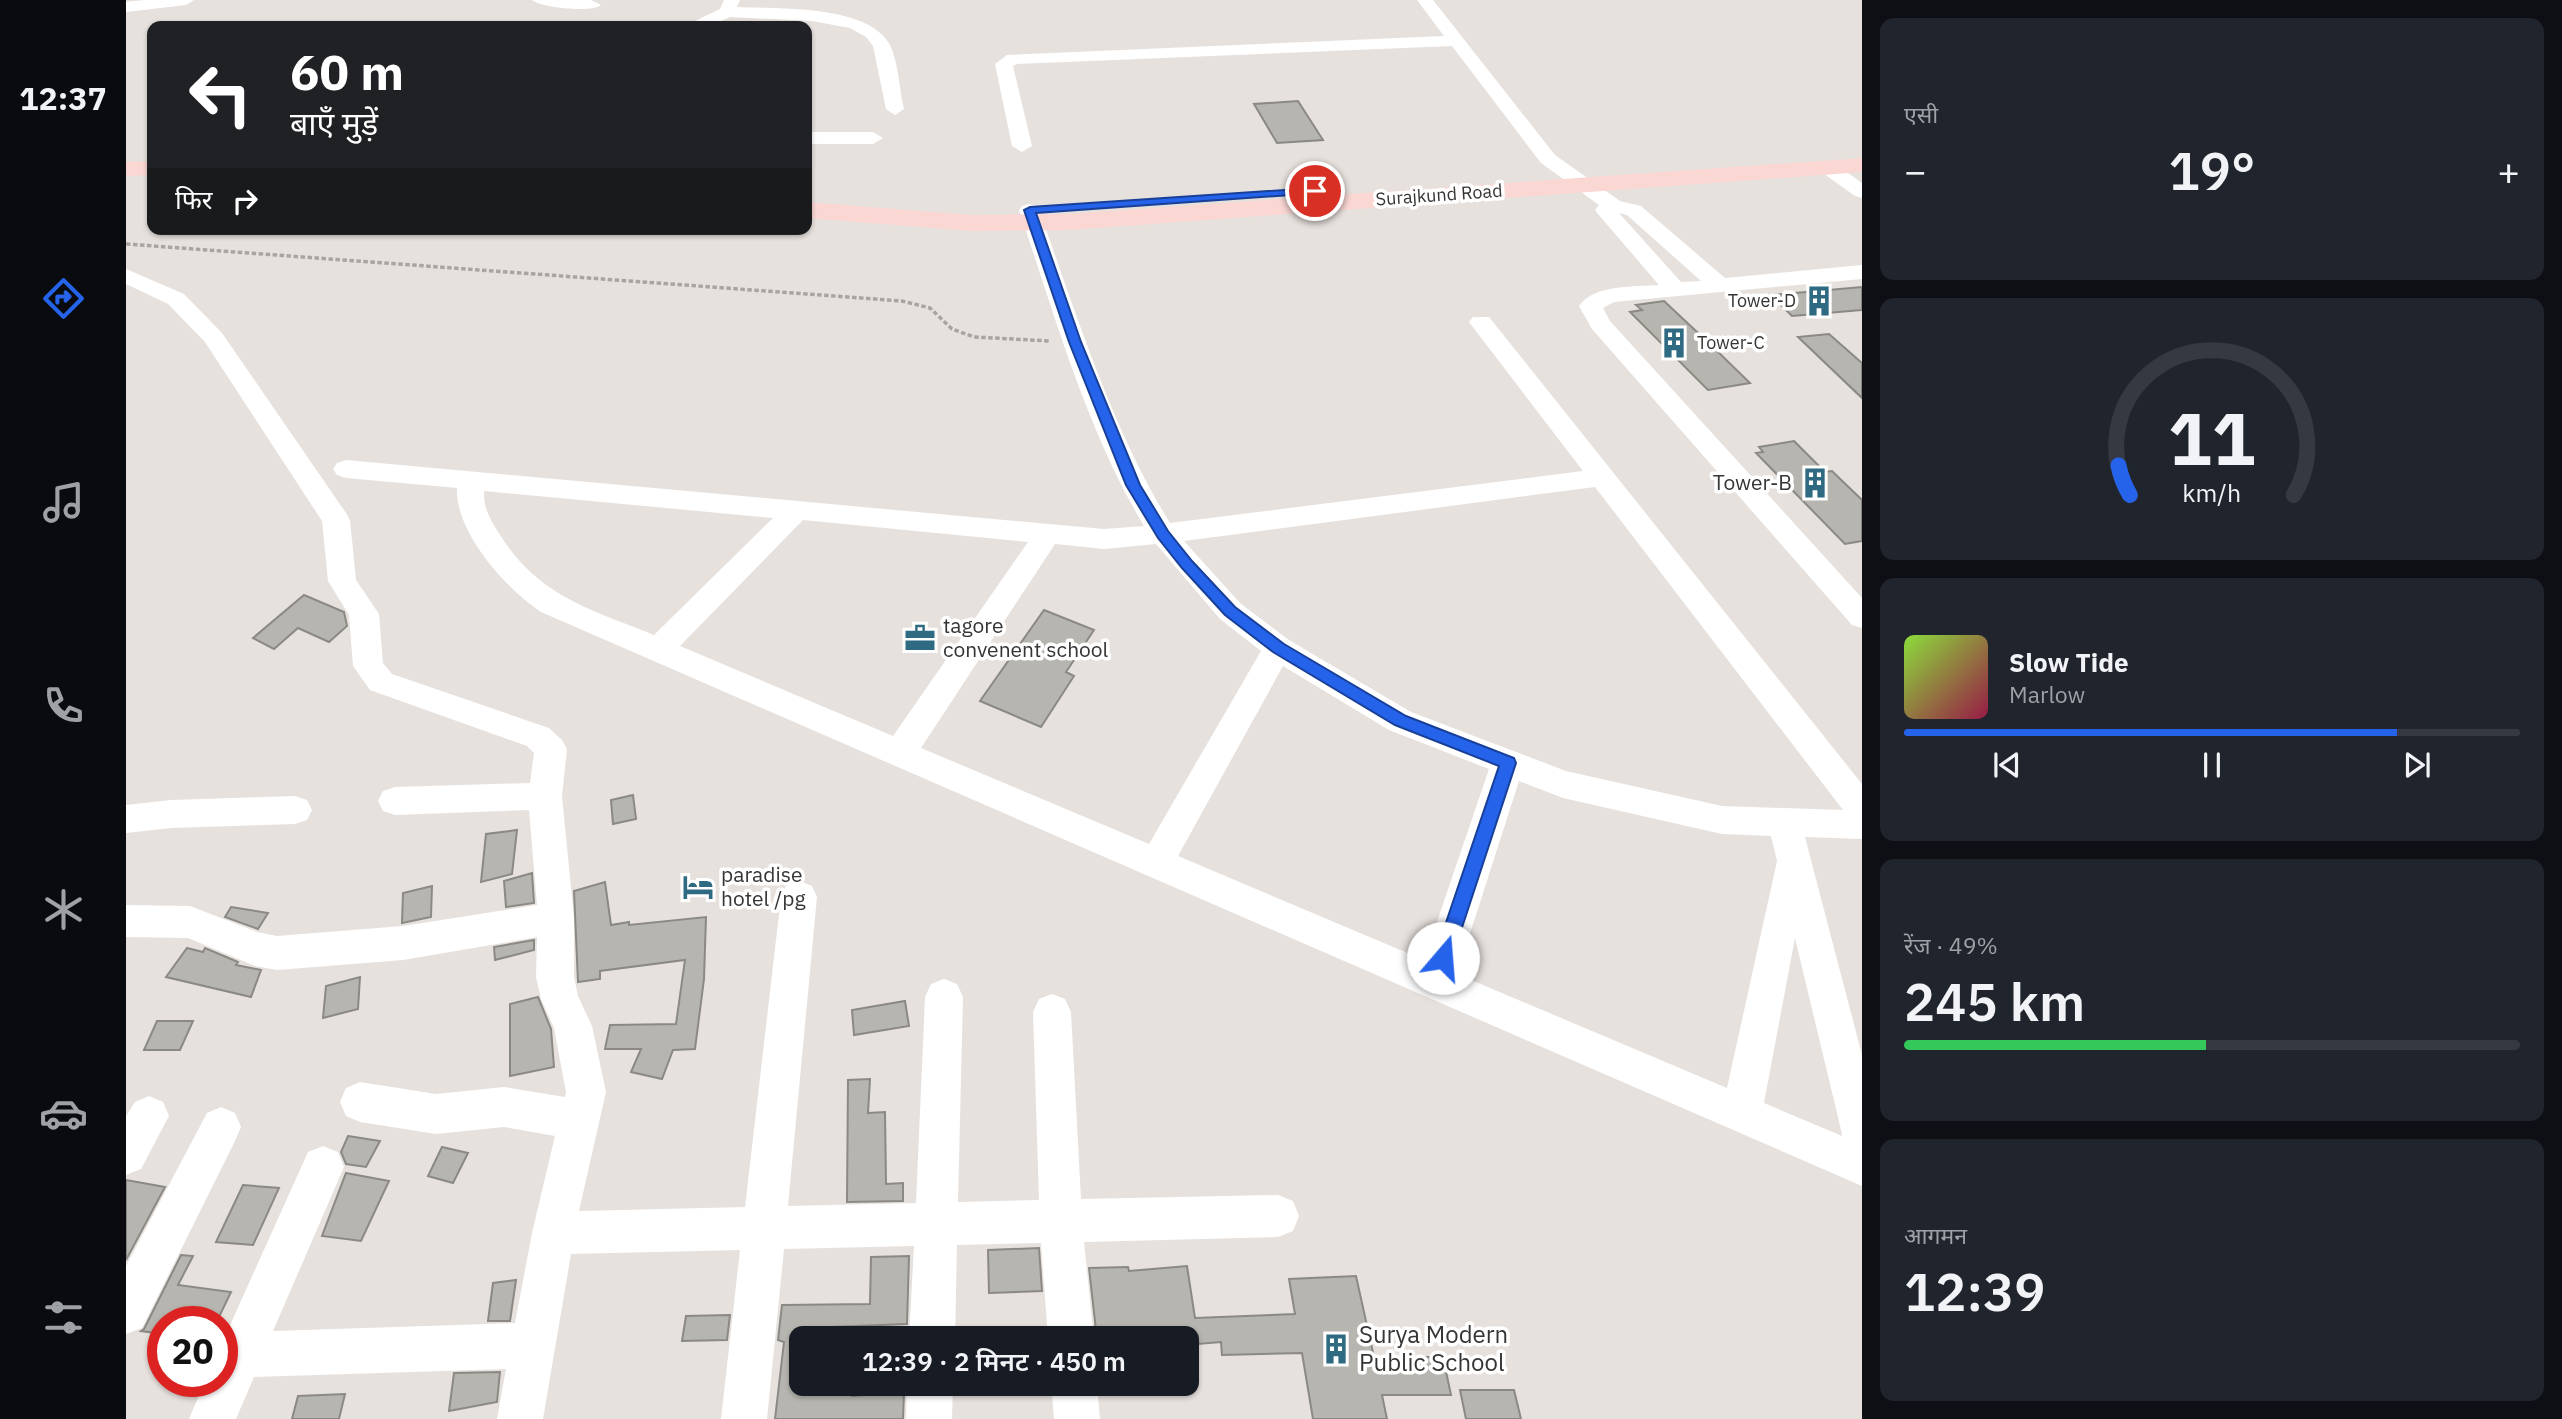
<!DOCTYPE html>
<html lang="hi">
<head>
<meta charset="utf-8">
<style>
	body { margin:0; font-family:"IBM Plex Sans","Noto Sans Devanagari",sans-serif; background:#20242c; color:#f1f3f6; height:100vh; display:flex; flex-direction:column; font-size:26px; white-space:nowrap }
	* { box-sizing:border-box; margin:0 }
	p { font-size:23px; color:#9ea1a6 }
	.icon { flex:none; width:38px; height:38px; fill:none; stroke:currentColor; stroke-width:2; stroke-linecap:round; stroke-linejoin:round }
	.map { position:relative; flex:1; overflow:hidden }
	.panel { display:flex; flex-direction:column; gap:18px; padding:18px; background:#0d0f14; width:700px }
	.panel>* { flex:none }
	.hud { position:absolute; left:21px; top:21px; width:665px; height:214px; border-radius:14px; box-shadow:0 2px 5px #0004; background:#202124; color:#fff; overflow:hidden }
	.speed { position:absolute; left:21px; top:1306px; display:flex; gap:14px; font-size:35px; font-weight:700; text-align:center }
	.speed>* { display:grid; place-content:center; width:91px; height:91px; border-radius:50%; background:#171b24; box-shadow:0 2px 5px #0004; line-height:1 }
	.speed .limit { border:10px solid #d22; background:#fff; color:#111 }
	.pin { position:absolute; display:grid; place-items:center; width:60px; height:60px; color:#fff; margin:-30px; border:4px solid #fff; border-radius:50%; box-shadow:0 2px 7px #0007 }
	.me { position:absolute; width:77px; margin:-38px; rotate:18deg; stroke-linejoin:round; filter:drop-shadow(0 0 5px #0008) }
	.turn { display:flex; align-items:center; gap:24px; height:147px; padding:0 28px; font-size:32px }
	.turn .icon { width:91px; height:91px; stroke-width:2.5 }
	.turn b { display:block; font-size:49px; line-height:60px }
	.then { display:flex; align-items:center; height:66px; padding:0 28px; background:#0003; gap:14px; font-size:26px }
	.big { font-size:52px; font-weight:600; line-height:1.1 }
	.panel .tile { flex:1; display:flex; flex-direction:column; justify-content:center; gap:10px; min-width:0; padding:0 24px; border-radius:14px; background:#20242c }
	.panel .dial { align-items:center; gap:0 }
	.dial svg { height:182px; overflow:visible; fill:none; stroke:#363941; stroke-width:7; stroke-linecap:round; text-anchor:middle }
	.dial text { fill:#f1f3f6; stroke:none }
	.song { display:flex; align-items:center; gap:21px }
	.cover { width:84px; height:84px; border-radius:10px; background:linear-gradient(135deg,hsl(90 70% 55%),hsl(340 70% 35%)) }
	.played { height:7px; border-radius:4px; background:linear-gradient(90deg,#2563eb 80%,#363941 80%) }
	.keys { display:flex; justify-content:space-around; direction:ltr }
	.heat { display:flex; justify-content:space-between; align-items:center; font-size:38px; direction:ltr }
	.charge { height:10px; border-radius:5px; background:linear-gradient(90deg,#34c759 49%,#363941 0) }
	.trip { position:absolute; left:663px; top:1326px; width:410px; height:70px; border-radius:14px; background:#171b24; box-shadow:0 2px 5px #0004; font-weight:600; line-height:70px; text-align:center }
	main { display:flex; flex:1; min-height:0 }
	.tabs { display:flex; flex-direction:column; width:126px; justify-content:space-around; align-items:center; background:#090b0e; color:#9ea1a6 }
	.tabs .icon { width:49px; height:49px }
	.tabs .on { color:#2563eb }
	.tabs b { font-size:32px; color:#f1f3f6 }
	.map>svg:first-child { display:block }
</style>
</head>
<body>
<main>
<nav class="tabs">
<b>12:37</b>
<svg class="icon on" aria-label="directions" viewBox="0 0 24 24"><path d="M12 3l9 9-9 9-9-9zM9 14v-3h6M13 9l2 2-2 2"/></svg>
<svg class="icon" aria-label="music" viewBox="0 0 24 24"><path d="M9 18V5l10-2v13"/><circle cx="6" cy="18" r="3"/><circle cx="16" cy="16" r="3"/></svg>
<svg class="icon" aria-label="phone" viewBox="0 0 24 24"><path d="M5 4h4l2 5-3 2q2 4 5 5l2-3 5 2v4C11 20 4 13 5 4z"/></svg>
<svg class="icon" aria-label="climate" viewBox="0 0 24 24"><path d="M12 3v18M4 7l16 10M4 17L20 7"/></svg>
<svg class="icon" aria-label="car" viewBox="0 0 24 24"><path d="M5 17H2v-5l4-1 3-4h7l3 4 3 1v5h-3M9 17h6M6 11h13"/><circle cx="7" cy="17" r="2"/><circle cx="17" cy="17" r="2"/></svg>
<svg class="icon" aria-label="filters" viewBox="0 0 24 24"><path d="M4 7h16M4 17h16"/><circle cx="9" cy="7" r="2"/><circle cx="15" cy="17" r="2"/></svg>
</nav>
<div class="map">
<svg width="1736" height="1419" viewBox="0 0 1736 1419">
	<rect width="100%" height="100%" fill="#e7e1dd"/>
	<path fill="#b7b5af" stroke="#8b8984" stroke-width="2" d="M1172,101L1197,140L1151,143L1128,104Z
		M1736,287V310L1666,316L1645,295Z
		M1538,301L1587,347L1624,383L1582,390L1504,312L1516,310L1510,305Z
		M1703,334L1736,363V398L1672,337Z
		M1668,441L1699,472L1706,471L1736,500V541L1719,544L1630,453L1637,452L1633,447Z
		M178,595L218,612L221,626L203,642L172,628L148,649L127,638Z
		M918,610L968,630L940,672L948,676L915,727L854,701Z
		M507,795L510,819L487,824L485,800Z
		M391,830L386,874L355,882L360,834Z
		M406,873L408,903L380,907L378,881Z
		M479,882L485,925L503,922V925L580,917L578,979L569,1049L547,1050L536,1079L505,1072L515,1049H479L484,1025L550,1024L559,960L474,971V979L452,982L448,891Z
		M306,886L305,917L276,923L277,893Z
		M105,907L142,913L132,929L99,917Z
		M408,940V950L369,960L368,947Z
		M61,948L77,952L79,948L112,962L110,965L135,970L125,997L40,977Z
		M234,977L232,1009L197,1018L200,986Z
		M412,997L425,1029L428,1067L384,1076V1004Z
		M779,1001L783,1026L728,1035L726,1010Z
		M31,1021H67L54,1050H18Z
		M744,1079L742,1113L759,1112L760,1184L777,1183V1201L721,1202L722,1080Z
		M222,1136L254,1141L240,1167L220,1164L215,1152Z
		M316,1147L342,1153L327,1183L302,1176Z
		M220,1173L263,1181L235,1241L196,1236Z
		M0,1180L39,1187L0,1260Z
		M117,1185L153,1188L127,1245L90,1242Z
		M913,1248L916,1291L863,1293L862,1250Z
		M55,1255L67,1256L52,1285L105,1292L91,1321H37V1334L15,1331L18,1329Z
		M783,1256L781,1324L706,1327V1339H676V1391H726V1396L778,1392L777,1419H649L658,1342L652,1340L656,1305L744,1304L745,1257Z
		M1061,1266L1069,1318L1169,1314L1163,1279L1230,1276L1248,1357H1317L1325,1395H1256L1261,1419H1187L1176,1353L1096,1355L1095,1342L1060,1345V1339H971L963,1268L1002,1267L1003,1271Z
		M390,1280L384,1321H362L367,1283Z
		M604,1315L601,1340L556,1341L560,1316Z
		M374,1372L371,1402L323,1411L328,1373Z
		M1334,1390H1388L1395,1419H1340Z
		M219,1394L213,1419H166L172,1396Z"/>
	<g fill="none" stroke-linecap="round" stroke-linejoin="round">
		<path stroke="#a9a4a1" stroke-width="3.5" stroke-dasharray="4.5 2.5" stroke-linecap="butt" d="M0,244L776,301L804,308L826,329L848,337L924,341"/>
		<path fill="#fff" fill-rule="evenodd" d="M18,0H68L60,5L0,12V2Z
			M406,0H465L475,5C467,13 415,8 406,0Z
			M598,0H614L611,7C651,9 742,4 764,45C773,64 773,89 778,109L769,115L760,109L747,46L740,37L724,28L686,21L604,17L585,26H565L567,22L594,9Z
			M1291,0H1307L1429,155L1494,201L1515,206L1599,278L1736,265V279L1488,302L1477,308L1484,321L1736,598V628L1726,625L1466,329L1453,306C1468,284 1509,287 1533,285L1472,214L1469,210L1473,205L1415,163L1326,46L891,64L887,66L906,146L896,152L886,146L869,64L881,55L1318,36ZM1493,213L1501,215L1575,281L1555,282Z
			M681,132H747L757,138L747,144H681Z
			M1701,161L1708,163L1736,183V198L1729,196L1694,171L1691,167L1694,163Z
			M903,204L910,206L913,210C950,313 986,430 1044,523L1457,471L1343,322L1347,317H1363L1736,784V839L1679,837L1736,1055V1186L415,612C380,589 329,532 331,488L220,478L211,475L207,469L211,463L220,460L978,529L1018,526C960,429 929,316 893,210L896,206ZM1469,487L1717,810L1596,806L1440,771L1285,712L1163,640L1114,603L1058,541ZM358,491L647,518L528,635C464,609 413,597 374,535C365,521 357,508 358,491ZM677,520L902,542L767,736L554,646ZM929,544L978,549L1030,544L1094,619L1135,651L1023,844L795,748ZM1157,666L1263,730L1363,769L1298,960L1052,856ZM1393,781L1437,798L1596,834L1645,836L1651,861L1601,1088L1331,974ZM1669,938L1716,1134V1136L1638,1103Z
			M0,269L58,294L96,333L220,513L224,520L230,580L253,614L257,663L266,674L423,728L436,740L441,749L436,796L448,918V977L452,996L466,1026L480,1092L453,1211L619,1207L655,897L660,886L673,881L686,886L691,897L662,1206L790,1203L799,997L805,984L818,979L831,984L837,997L832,1202L913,1200L907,1012L913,999L926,994L939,999L945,1012L955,1199L1152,1195L1167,1201L1173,1216L1167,1231L1152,1237L958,1242L968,1339H922L915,1243L831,1245L829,1339H783L788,1246L658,1249L641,1419H595L614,1250L445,1254L417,1419H371L380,1369L128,1377L110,1419H63L79,1381H96V1343L182,1152L197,1146L212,1152L218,1167L147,1331L389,1323L406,1233L429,1136L378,1127L310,1134L234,1122L220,1116L214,1102L220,1088L234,1082L310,1094L378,1087L439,1097L440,1092L428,1028L415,999L410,977L411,937L277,960L151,970L129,966L62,938L0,937V905L64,906L131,932L151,936L277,926L411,905L403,810L269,815L257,811L252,801L257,791L269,787L404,783L408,753L401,746L244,690L227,666L223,615L202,581L196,521L79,342L42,304L0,284Z
			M169,796L181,800L186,810L181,820L169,824L45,828L0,833V805L45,800Z
			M23,1096L37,1102L43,1116L15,1169L0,1175V1116L9,1102Z
			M95,1107L109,1113L115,1127L109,1141L16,1328L0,1334V1266L81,1113Z
			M781,1384H827L826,1419H780Z
			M925,1384H971L974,1419H928Z"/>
		<path fill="#fad7d3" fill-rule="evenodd" d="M1736,158V172L943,230L845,231L681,218V202L845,215L943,214Z
			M26,161V175L0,176V162Z"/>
	</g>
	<path fill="#2563eb" stroke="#184099" stroke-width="2" d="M1189,188L1193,189V193L910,213L955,342L1014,485L1042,531L1066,561L1109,607L1158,644L1280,716L1388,758L1390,763L1326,958L1323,965L1317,967L1310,965L1308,958L1373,766L1269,725L1147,652L1099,615L1056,568L1032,538L1000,485L943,342L898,210L904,207Z"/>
	<defs>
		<g id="building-bare" transform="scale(2.415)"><path d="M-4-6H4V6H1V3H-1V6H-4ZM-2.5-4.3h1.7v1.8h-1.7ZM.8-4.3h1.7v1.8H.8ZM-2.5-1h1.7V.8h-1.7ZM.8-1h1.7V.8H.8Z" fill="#2e6a81" stroke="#fff" stroke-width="2.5" paint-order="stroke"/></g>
		<g id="office-bare" transform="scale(2.415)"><path d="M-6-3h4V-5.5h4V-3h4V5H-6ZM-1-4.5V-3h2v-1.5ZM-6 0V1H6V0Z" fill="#2e6a81" stroke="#fff" stroke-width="2.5" paint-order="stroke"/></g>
		<g id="hotel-bare" transform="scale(2.415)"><path d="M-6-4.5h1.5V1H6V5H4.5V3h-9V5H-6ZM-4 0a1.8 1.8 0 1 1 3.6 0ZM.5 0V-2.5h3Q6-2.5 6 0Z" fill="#2e6a81" stroke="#fff" stroke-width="2.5" paint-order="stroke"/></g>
	</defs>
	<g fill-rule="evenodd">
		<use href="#building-bare" x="1693" y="301"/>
		<use href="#building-bare" x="1548" y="343"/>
		<use href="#building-bare" x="1689" y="483"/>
		<use href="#office-bare" x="794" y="638"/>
		<use href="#hotel-bare" x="572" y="887"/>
		<use href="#building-bare" x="1210" y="1349"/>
	</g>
	<g text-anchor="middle" stroke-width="7" stroke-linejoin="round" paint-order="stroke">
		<g font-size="18" fill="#373533" stroke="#fff">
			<text transform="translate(1313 195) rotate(-4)" y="6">Surajkund Road</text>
		</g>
		<g font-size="18" fill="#373533" stroke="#fff" text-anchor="end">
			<text x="1670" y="307">Tower-D</text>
			<text x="1571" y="349" text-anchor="start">Tower-C</text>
		</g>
		<g font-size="21" fill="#373533" stroke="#fff" text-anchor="start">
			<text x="1666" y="490" text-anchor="end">Tower-B</text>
			<text x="817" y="633">tagore<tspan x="817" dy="24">convenent school</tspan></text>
			<text x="595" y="882">paradise<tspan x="595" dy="24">hotel /pg</tspan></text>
		</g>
		<g font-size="24" fill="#373533" stroke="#fff" text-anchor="start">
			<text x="1233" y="1343">Surya Modern<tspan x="1233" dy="28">Public School</tspan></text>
		</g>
	</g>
</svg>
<div class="speed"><div class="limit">20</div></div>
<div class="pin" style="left:1189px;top:191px;background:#d93025"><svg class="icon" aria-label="arrive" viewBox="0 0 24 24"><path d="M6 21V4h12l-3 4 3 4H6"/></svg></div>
<svg class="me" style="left:1317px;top:958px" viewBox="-20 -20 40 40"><circle r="19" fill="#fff"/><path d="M0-13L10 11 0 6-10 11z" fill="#2563eb"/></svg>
<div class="trip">12:39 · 2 मिनट · 450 m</div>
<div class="hud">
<div class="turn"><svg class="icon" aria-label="left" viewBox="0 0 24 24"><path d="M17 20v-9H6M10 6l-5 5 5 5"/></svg><div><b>60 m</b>बाएँ मुड़ें</div></div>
<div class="then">फिर<svg class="icon" aria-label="right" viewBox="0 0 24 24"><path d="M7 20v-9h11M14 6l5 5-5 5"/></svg></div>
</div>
</div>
<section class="panel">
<div class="tile"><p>एसी</p>
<div class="heat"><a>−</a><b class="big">19°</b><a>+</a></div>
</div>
<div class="tile dial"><svg viewBox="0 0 100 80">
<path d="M14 69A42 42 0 1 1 86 69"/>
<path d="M14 69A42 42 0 0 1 9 56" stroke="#2563eb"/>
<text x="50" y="56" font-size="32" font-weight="700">11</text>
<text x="50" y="72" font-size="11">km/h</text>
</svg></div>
<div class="tile">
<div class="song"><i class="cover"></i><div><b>Slow Tide</b><p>Marlow</p></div></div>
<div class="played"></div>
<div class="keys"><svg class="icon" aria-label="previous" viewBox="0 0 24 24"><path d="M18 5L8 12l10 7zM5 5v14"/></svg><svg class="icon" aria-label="pause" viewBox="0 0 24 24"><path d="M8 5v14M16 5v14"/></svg><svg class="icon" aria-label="next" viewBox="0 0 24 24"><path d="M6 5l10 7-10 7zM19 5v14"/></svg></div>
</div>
<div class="tile"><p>रेंज · 49%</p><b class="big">245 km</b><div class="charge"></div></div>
<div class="tile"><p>आगमन</p><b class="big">12:39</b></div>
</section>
</main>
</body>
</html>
